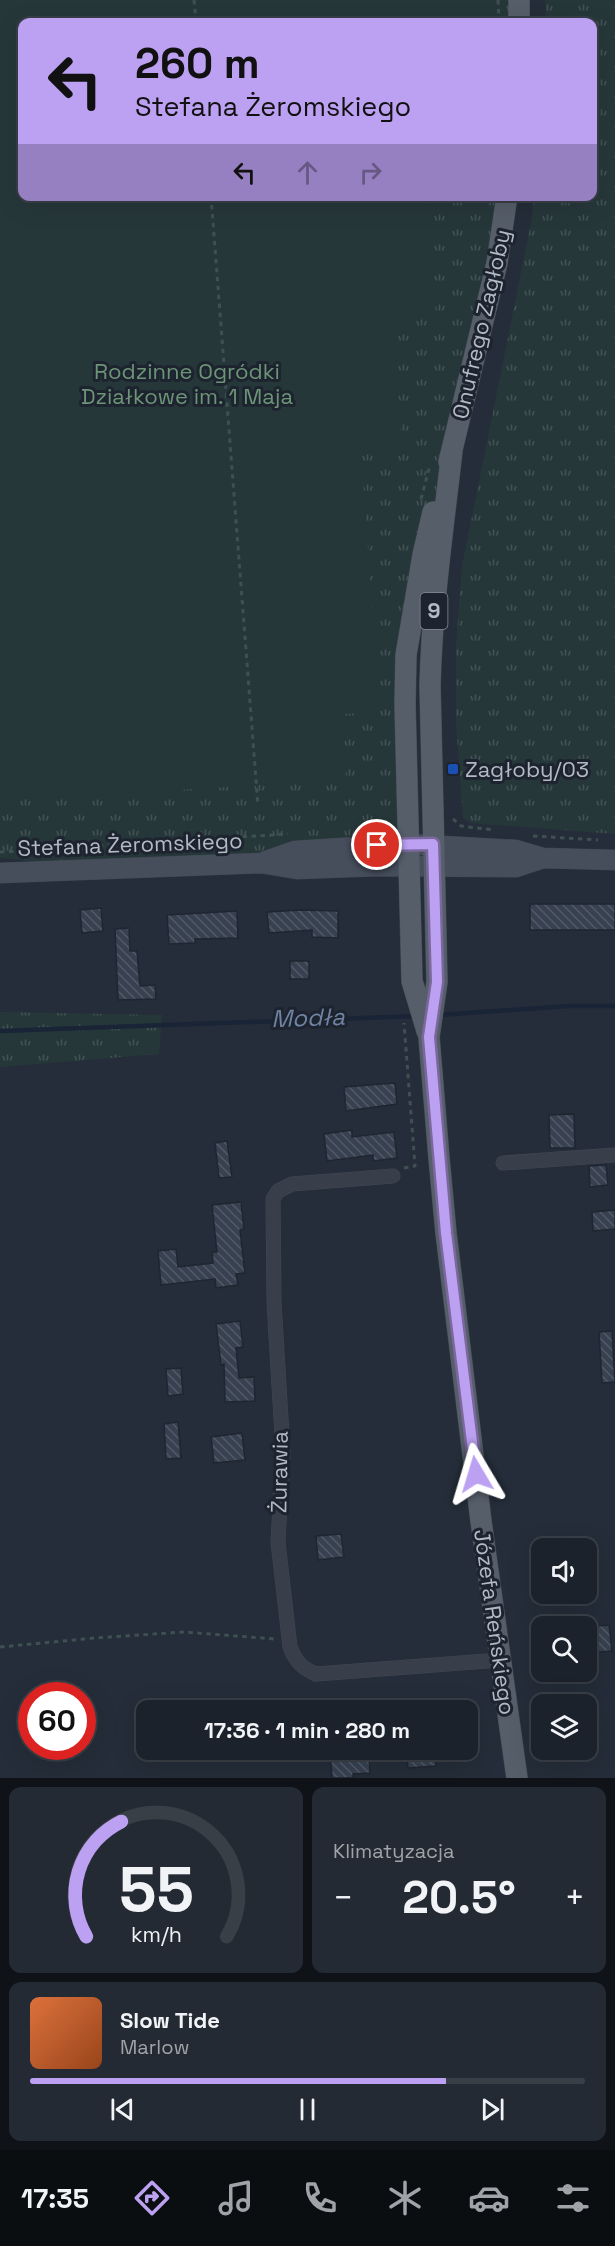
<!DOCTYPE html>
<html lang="pl">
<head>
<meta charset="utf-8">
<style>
	body { margin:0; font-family:"Space Grotesk",sans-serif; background:#242a33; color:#f1f3f6; height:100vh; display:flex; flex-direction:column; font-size:22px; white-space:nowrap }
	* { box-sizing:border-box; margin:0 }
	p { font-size:20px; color:#a0a4a9 }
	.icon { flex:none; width:33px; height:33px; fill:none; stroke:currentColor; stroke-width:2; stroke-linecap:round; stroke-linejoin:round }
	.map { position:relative; height:1778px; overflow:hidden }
	.sheet { display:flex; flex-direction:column; gap:9px; padding:9px; background:#0f1318; flex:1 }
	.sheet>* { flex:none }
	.banner { position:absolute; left:18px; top:18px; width:579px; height:183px; border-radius:12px; box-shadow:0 6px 24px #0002,0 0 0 2px #393f47; background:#bca0f2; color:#111; overflow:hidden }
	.tools { position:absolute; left:531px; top:1538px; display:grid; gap:12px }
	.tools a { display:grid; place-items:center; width:66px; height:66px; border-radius:12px; background:#1b222b; box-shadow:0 6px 24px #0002,0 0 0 2px #393f47; font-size:30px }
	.speed { position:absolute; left:18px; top:1682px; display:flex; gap:12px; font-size:30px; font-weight:700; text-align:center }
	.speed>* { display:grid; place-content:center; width:78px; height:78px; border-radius:50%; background:#1b222b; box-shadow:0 6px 24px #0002,0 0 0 2px #393f47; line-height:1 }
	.speed .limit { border:9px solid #d22; background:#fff; color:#111 }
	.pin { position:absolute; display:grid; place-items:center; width:51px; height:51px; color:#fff; margin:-26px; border:3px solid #fff; border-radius:50%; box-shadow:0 2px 6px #0007 }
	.me { position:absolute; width:66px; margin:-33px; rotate:353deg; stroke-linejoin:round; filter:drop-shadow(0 0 4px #0008) }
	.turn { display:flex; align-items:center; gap:21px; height:126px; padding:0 18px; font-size:27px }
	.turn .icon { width:78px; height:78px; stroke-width:2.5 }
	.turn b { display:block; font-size:42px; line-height:51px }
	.lanes { display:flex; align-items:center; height:57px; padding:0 18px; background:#0003; justify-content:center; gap:30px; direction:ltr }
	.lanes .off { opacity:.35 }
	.big { font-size:45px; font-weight:700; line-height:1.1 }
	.sheet .card { flex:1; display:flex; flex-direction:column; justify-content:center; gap:9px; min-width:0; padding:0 21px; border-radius:12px; background:#242a33 }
	.sheet .dial { align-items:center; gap:0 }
	.dial svg { height:156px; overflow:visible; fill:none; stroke:#393f47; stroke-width:7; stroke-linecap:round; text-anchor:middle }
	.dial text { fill:#f1f3f6; stroke:none }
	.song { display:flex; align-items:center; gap:18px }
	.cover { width:72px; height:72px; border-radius:9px; background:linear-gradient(135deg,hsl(20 70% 55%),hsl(20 70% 35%)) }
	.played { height:6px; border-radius:3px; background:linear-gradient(90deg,#bca0f2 75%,#393f47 75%) }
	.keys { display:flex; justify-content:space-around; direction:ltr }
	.heat { display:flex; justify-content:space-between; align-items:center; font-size:33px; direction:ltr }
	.sheet .tiles { flex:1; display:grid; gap:9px; grid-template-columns:1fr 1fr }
	.card:last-child { grid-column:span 2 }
	.trip { position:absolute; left:136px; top:1700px; width:342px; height:60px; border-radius:12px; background:#1b222b; box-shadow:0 6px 24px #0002,0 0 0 2px #393f47; font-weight:700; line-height:60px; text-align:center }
	.menu { display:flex; height:96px; justify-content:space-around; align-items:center; background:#0b0e11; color:#a0a4a9 }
	.menu .icon { width:42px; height:42px }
	.menu .current { color:#bca0f2 }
	.menu b { font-size:27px; color:#f1f3f6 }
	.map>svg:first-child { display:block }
</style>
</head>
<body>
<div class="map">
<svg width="615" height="1778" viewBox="0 0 615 1778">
	<defs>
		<pattern id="grass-tufts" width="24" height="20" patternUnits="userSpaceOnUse" patternTransform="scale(1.5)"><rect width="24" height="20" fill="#26373a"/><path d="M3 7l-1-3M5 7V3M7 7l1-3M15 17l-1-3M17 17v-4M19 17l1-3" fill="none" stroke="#435255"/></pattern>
		<pattern id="building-back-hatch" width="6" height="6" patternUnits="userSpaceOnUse" patternTransform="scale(1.5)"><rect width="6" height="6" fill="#374150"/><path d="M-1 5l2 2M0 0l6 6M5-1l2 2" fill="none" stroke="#525a68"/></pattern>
	</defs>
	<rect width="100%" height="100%" fill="#242d39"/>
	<path fill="url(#grass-tufts)" d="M0,0H519V22H22V196L507,197L406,655L407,844L295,851L46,862L0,858Z
		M545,0H615V834L471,823L463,818L456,723V646L462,566L531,223L534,197L592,196V22H546Z
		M0,1012L162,1015L159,1054L0,1067Z"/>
	<path fill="#26373a" d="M0,0H483L485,22H22V196L426,197L436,314L392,318L402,447L361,453L380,712L343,714L346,780L0,800Z"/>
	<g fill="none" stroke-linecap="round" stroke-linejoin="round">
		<path stroke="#192436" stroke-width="4.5" d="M438,1015L569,1006H615
			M0,1031L418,1016"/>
	</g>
	<path fill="url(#building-back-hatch)" stroke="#1f2631" stroke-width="1.5" d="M530,904H615V930H530Z
		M101,908L103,931L82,933L80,910Z
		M301,910L338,911V938L312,937V930L269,933L267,912Z
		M237,911L238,938L195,939V943L169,944L167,915Z
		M129,928L130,951H137L140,986L155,985L156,999L118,1000L115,929Z
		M290,961H309V979H290Z
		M395,1083L397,1104L346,1111L344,1087Z
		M574,1114L575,1148H550L549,1115Z
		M352,1130V1137L394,1132L397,1158L373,1161V1155L327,1161L324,1134Z
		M227,1141L232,1177L219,1178L215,1143Z
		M606,1165L608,1185L590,1187L589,1166Z
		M241,1202L244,1229L240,1230L245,1273L236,1274L238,1285L216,1288L215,1279L161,1285L158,1251L176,1249L178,1267L213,1263L212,1252H217L212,1205Z
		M615,1210V1229L593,1231L592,1212Z
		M240,1321L243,1347L236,1348L239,1378L254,1377L255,1401L225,1402L224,1364L221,1365L216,1324Z
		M612,1331L615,1382L602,1383L599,1332Z
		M181,1368L183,1394L168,1396L166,1369Z
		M178,1422L181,1458L166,1459L164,1424Z
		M242,1433L245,1460L214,1463L211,1437Z
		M341,1534L344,1557L318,1560L316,1536Z
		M609,1625L612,1651L588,1653L586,1627Z
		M406,1749H435L436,1766L408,1768Z
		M345,1750V1758L369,1756L370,1773L353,1774V1778H332L330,1751Z"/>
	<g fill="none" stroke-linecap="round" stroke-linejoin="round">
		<g stroke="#414853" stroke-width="15">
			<path id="street" d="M503,1163L615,1155
				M393,1176L292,1184L278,1191L273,1199L274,1302L283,1452L278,1542L290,1647C296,1662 302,1668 316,1674L500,1660"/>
		</g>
		<g stroke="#414853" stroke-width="21">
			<path id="secondary" d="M264,862L295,851L407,844L516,850L543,858L615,860
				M0,873L261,863L297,869L377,866L516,867L543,858"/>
		</g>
		<g stroke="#414853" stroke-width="22">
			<path id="primary" d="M519,0V22
				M452,451C443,529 432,606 430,685L437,982L429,1037L439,1158L446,1233L481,1521L517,1778
				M449,462L497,263L507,196
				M427,1031L412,981L405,704L406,655L423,555L433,512"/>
		</g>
		<path stroke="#3f5053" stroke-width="3" stroke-dasharray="4.5 4.5" stroke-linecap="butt" d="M194,0L196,22
			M498,0L499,21
			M211,196L258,806
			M421,499L430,465
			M453,819L461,826L494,830
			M533,836L598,840
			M0,852L288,834
			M404,1168L415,1166L404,1023
			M0,1647L95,1638L184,1632L275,1639"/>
		<use href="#street" stroke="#383f4a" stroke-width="14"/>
		<use href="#secondary" stroke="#464e5c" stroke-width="20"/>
		<use href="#primary" stroke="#565e6a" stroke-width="21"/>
	</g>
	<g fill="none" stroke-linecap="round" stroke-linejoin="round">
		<g stroke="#7a689d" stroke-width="15">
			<path id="route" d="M377,845L433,844L437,982L429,1037L446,1233L476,1474"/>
		</g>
		<use href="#route" stroke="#bca0f2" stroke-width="10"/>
	</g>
	<rect fill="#1a4fb4" stroke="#1d242f" stroke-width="2" x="447" y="763" width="12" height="12" rx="3"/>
	<g text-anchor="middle" stroke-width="6" stroke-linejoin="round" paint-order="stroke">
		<rect fill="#1d242f" stroke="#868d98" stroke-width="1.5" x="420.5" y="593" width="27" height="36" rx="4.5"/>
		<g font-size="21" font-weight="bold" fill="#b3bac5">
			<text x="434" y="618">9</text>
		</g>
		<g font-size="22" fill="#b3bac5" stroke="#1d242f">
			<text transform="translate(481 324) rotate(-77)" y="8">Onufrego Zagłoby</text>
			<text transform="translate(130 844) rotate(-2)" y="8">Stefana Żeromskiego</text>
			<text transform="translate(279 1472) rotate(-89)" y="8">Żurawia</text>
			<text transform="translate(495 1622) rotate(82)" y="8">Józefa Reńskiego</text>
		</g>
		<g font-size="22" fill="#6c9477" stroke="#1d242f">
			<text x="187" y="379">Rodzinne Ogródki<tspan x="187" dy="25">Działkowe im. 1 Maja</tspan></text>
		</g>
		<g font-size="22" fill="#b3bac5" stroke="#1d242f" text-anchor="start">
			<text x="465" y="777">Zagłoby/03</text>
		</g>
		<g font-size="24" font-style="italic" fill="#6f83a2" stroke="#1d242f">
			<text transform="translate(308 1018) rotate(-2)" y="8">Modła</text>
		</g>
	</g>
</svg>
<div class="tools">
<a><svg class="icon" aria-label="sound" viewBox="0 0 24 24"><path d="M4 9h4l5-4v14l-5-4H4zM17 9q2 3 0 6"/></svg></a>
<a><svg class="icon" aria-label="search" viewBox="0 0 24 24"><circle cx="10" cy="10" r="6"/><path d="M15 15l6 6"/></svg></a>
<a><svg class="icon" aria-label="layers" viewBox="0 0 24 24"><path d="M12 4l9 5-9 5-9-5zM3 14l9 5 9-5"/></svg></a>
</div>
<div class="speed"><div class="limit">60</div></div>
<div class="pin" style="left:377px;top:845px;background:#d93025"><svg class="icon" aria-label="arrive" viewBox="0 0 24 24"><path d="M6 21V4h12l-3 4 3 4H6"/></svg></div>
<svg class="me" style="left:476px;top:1474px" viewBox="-20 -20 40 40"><path d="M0-17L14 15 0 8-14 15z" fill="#bca0f2" stroke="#fff" stroke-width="4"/></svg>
<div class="trip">17:36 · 1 min · 280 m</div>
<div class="banner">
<div class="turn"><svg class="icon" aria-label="left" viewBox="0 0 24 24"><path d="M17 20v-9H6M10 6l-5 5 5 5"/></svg><div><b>260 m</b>Stefana Żeromskiego</div></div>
<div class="lanes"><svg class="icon" aria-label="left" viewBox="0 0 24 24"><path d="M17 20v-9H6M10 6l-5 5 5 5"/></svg><svg class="icon off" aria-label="ahead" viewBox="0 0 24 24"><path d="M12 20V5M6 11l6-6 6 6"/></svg><svg class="icon off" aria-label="right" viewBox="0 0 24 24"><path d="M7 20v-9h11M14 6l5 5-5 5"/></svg></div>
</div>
</div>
<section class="sheet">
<div class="tiles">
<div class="card dial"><svg viewBox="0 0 100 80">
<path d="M14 69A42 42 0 1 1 86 69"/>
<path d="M14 69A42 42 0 0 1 32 10" stroke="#bca0f2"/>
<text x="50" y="56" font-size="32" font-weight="700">55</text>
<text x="50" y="72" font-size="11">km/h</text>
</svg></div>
<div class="card"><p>Klimatyzacja</p>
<div class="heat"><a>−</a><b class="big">20.5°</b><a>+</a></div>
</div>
<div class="card">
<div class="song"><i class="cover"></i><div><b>Slow Tide</b><p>Marlow</p></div></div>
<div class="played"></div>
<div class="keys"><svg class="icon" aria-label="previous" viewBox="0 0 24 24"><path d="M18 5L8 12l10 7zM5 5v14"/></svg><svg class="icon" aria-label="pause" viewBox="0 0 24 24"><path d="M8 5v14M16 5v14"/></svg><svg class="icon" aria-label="next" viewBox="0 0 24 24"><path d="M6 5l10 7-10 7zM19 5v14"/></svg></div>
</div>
</div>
</section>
<nav class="menu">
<b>17:35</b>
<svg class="icon current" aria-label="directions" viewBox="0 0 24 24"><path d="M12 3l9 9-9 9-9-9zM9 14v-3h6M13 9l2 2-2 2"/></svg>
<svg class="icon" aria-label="music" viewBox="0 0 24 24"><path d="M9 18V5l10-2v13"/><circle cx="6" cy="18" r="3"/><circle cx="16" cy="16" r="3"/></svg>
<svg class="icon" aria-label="phone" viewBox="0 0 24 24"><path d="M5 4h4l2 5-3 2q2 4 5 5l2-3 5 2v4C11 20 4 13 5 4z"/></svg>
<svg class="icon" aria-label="climate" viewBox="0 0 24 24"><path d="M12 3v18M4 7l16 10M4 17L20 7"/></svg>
<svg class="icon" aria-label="car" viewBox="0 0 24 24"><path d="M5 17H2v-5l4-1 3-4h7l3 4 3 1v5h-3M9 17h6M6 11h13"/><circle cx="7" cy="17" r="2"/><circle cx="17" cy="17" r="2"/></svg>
<svg class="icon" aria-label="filters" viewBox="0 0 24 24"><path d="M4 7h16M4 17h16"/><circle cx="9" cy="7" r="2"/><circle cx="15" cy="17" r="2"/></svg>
</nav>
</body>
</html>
